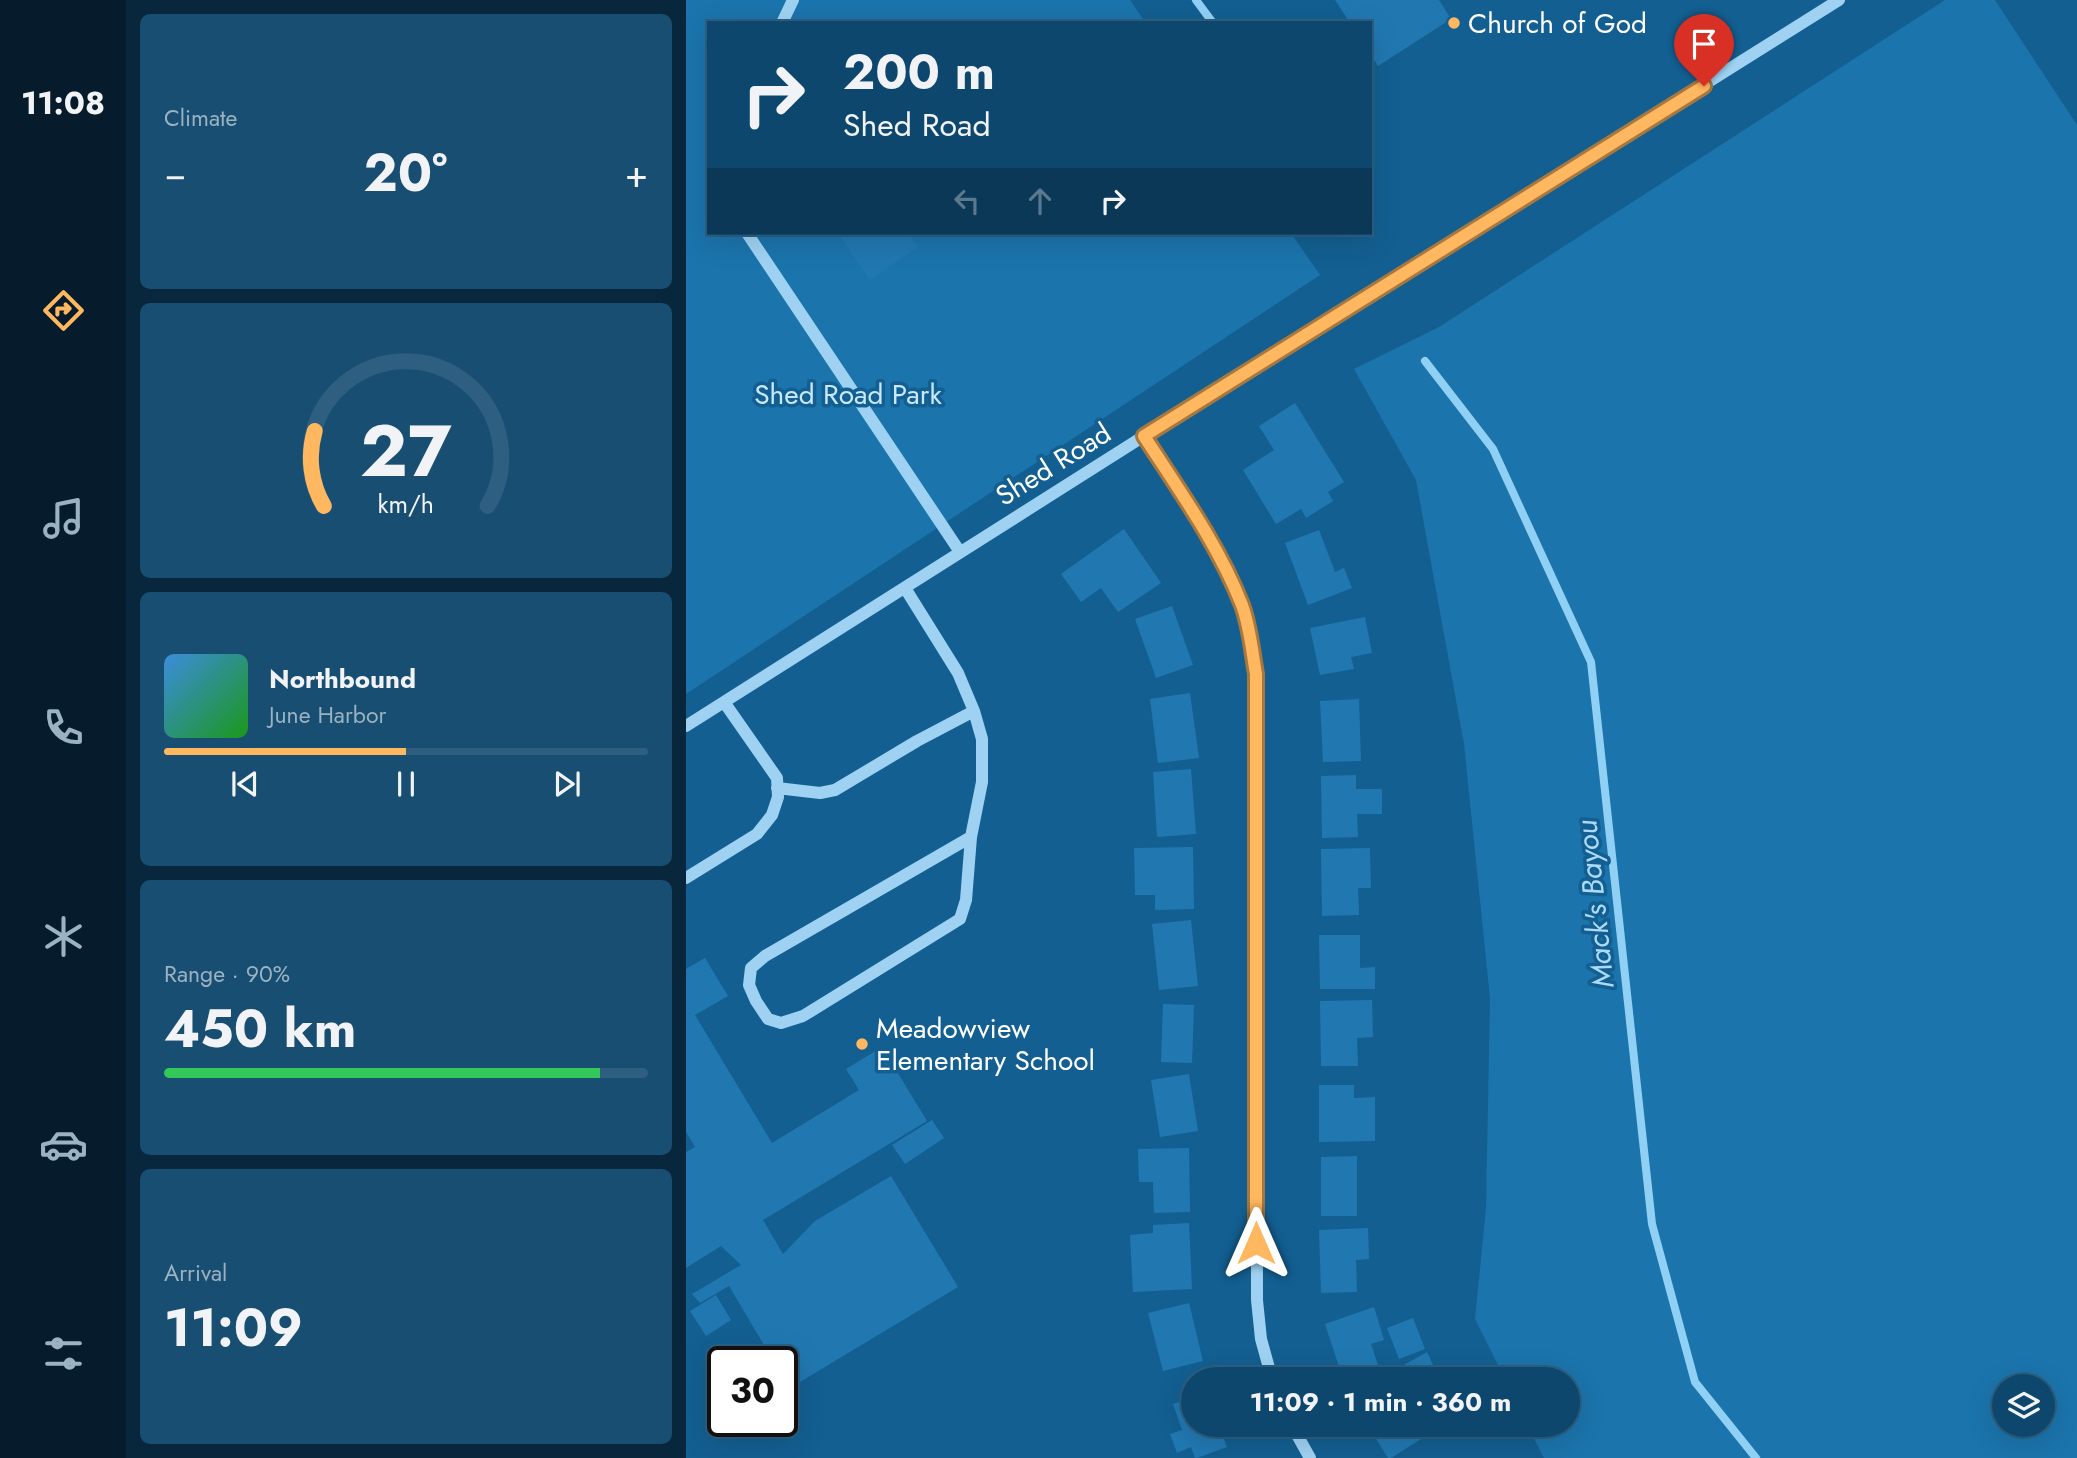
<!DOCTYPE html>
<html lang="en">
<head>
<meta charset="utf-8">
<style>
	body { margin:0; font-family:Jost,sans-serif; background:#174e72; color:#f1f3f6; height:100vh; display:flex; flex-direction:column; font-size:26px; white-space:nowrap }
	* { box-sizing:border-box; margin:0 }
	p { font-size:23px; color:#9bb2c2 }
	.icon { flex:none; width:38px; height:38px; fill:none; stroke:currentColor; stroke-width:2; stroke-linecap:round; stroke-linejoin:round }
	.map { position:relative; flex:1; overflow:hidden }
	.side { display:flex; flex-direction:column; gap:14px; padding:14px; background:#08273c; width:560px }
	.side>* { flex:none }
	.hud { position:absolute; left:21px; top:21px; width:665px; height:214px; border-radius:0px; box-shadow:0 7px 28px #0002,0 0 0 2px #2e5f80; background:#0e476d; color:#f1f3f6; overflow:hidden }
	.buttons { position:absolute; left:1306px; top:1374px; display:grid; gap:14px }
	.buttons a { display:grid; place-items:center; width:63px; height:63px; border-radius:50%; background:#0e476d; box-shadow:0 7px 28px #0002,0 0 0 2px #2e5f80; font-size:35px }
	.speed { position:absolute; left:21px; top:1346px; display:flex; gap:14px; font-size:35px; font-weight:700; text-align:center }
	.speed>* { display:grid; place-content:center; width:91px; height:91px; border-radius:50%; background:#0e476d; box-shadow:0 7px 28px #0002,0 0 0 2px #2e5f80; line-height:1 }
	.speed .limit { border:4px solid #111; border-radius:10px; background:#fff; color:#111 }
	.pin { position:absolute; display:grid; place-items:center; width:60px; height:60px; color:#fff; margin:-72px -30px; border-radius:50% 50% 50% 0; rotate:-45deg; box-shadow:0 0 7px #0007 }
	.pin .icon { rotate:45deg }
	.me { position:absolute; width:77px; margin:-38px; rotate:0deg; stroke-linejoin:round; filter:drop-shadow(0 0 5px #0008) }
	.turn { display:flex; align-items:center; gap:24px; height:147px; padding:0 21px; font-size:32px }
	.turn .icon { width:91px; height:91px; stroke-width:2.5 }
	.turn b { display:block; font-size:49px; line-height:60px }
	.lanes { display:flex; align-items:center; height:66px; padding:0 21px; background:#0003; justify-content:center; gap:35px; direction:ltr }
	.lanes .off { opacity:.35 }
	.big { font-size:52px; font-weight:700; line-height:1.1 }
	.side .card { flex:1; display:flex; flex-direction:column; justify-content:center; gap:10px; min-width:0; padding:0 24px; border-radius:10px; background:#174e72 }
	.side .dial { align-items:center; gap:0 }
	.dial svg { height:182px; overflow:visible; fill:none; stroke:#2e5f80; stroke-width:7; stroke-linecap:round; text-anchor:middle }
	.dial text { fill:#f1f3f6; stroke:none }
	.song { display:flex; align-items:center; gap:21px }
	.cover { width:84px; height:84px; border-radius:10px; background:linear-gradient(135deg,hsl(210 70% 55%),hsl(120 70% 35%)) }
	.played { height:7px; border-radius:4px; background:linear-gradient(90deg,#ffb760 50%,#2e5f80 50%) }
	.keys { display:flex; justify-content:space-around; direction:ltr }
	.heat { display:flex; justify-content:space-between; align-items:center; font-size:38px; direction:ltr }
	.charge { height:10px; border-radius:5px; background:linear-gradient(90deg,#34c759 90%,#2e5f80 0) }
	.trip { position:absolute; left:495px; top:1367px; width:399px; height:70px; border-radius:35px; background:#0e476d; box-shadow:0 7px 28px #0002,0 0 0 2px #2e5f80; font-weight:700; line-height:70px; text-align:center }
	main { display:flex; flex:1; min-height:0 }
	.dock { display:flex; flex-direction:column; width:126px; justify-content:space-around; align-items:center; background:#061c2c; color:#9bb2c2 }
	.dock .icon { width:49px; height:49px }
	.dock .current { color:#ffb760 }
	.dock b { font-size:32px; color:#f1f3f6 }
	.map>svg:first-child { display:block }
</style>
</head>
<body>
<main>
<nav class="dock">
<b>11:08</b>
<svg class="icon current" aria-label="directions" viewBox="0 0 24 24"><path d="M12 3l9 9-9 9-9-9zM9 14v-3h6M13 9l2 2-2 2"/></svg>
<svg class="icon" aria-label="music" viewBox="0 0 24 24"><path d="M9 18V5l10-2v13"/><circle cx="6" cy="18" r="3"/><circle cx="16" cy="16" r="3"/></svg>
<svg class="icon" aria-label="phone" viewBox="0 0 24 24"><path d="M5 4h4l2 5-3 2q2 4 5 5l2-3 5 2v4C11 20 4 13 5 4z"/></svg>
<svg class="icon" aria-label="climate" viewBox="0 0 24 24"><path d="M12 3v18M4 7l16 10M4 17L20 7"/></svg>
<svg class="icon" aria-label="car" viewBox="0 0 24 24"><path d="M5 17H2v-5l4-1 3-4h7l3 4 3 1v5h-3M9 17h6M6 11h13"/><circle cx="7" cy="17" r="2"/><circle cx="17" cy="17" r="2"/></svg>
<svg class="icon" aria-label="filters" viewBox="0 0 24 24"><path d="M4 7h16M4 17h16"/><circle cx="9" cy="7" r="2"/><circle cx="15" cy="17" r="2"/></svg>
</nav>
<section class="side">
<div class="card"><p>Climate</p>
<div class="heat"><a>−</a><b class="big">20°</b><a>+</a></div>
</div>
<div class="card dial"><svg viewBox="0 0 100 80">
<path d="M14 69A42 42 0 1 1 86 69"/>
<path d="M14 69A42 42 0 0 1 10 36" stroke="#ffb760"/>
<text x="50" y="56" font-size="32" font-weight="700">27</text>
<text x="50" y="72" font-size="11">km/h</text>
</svg></div>
<div class="card">
<div class="song"><i class="cover"></i><div><b>Northbound</b><p>June Harbor</p></div></div>
<div class="played"></div>
<div class="keys"><svg class="icon" aria-label="previous" viewBox="0 0 24 24"><path d="M18 5L8 12l10 7zM5 5v14"/></svg><svg class="icon" aria-label="pause" viewBox="0 0 24 24"><path d="M8 5v14M16 5v14"/></svg><svg class="icon" aria-label="next" viewBox="0 0 24 24"><path d="M6 5l10 7-10 7zM19 5v14"/></svg></div>
</div>
<div class="card"><p>Range · 90%</p><b class="big">450 km</b><div class="charge"></div></div>
<div class="card"><p>Arrival</p><b class="big">11:09</b></div>
</section>
<div class="map">
<svg width="1391" height="1458" viewBox="0 0 1391 1458">
	<rect width="100%" height="100%" fill="#135f91"/>
	<path fill="#1b74ac" fill-rule="evenodd" d="M0,0H444L460,23H23V233H605L634,275L0,694Z
		M1259,0H1309L1391,125V1458H858L841,1425L882,1424V1379H819L789,1319L800,1208L804,998L778,744L730,480L668,369L753,327ZM1356,1386V1424H1318V1386Z"/>
	<g fill="none" stroke-linecap="round" stroke-linejoin="round">
		<path stroke="#91d0f5" stroke-width="8" d="M510,0L527,23
			M739,361L807,449L905,662L966,1224L1009,1382L1070,1458"/>
	</g>
	<path fill="#2178b1" d="M649,0H753L765,19L692,66L684,54V23H664Z
		M152,233H222L232,247L184,280Z
		M609,403L658,482L642,492L647,501L620,518L615,509L590,524L557,470L588,450L573,426Z
		M438,529L475,583L432,612L415,588L395,602L375,574Z
		M633,530L649,572L658,568L666,588L622,605L599,543Z
		M486,606L507,665L470,678L449,619Z
		M679,617L686,653L665,657L668,669L634,675L624,628Z
		M504,693L513,758L472,763L464,699Z
		M673,699L675,761L637,762L634,701Z
		M505,769L510,834L471,837L467,772Z
		M670,775V789H696V814H671L672,837L636,838L635,776Z
		M507,847L508,909L469,910V895H449L448,848Z
		M684,848L685,888H672L673,915L636,916L635,849Z
		M505,920L512,986L473,990L466,924Z
		M633,935H674V968L689,967V989H634Z
		M19,958L42,996L9,1015L86,1143L173,1090L160,1069L196,1047L241,1121L77,1220L97,1254L129,1221L205,1176L272,1287L104,1388L96,1375V1362H88L43,1286L14,1303L6,1294L55,1265L35,1246L0,1268V1152L9,1147L0,1132V969Z
		M686,1000L687,1037L671,1038L672,1066H635L634,1001Z
		M477,1004L508,1005L506,1063L475,1062Z
		M503,1074L512,1131L474,1137L465,1080Z
		M633,1085H668V1098L689,1097V1141L633,1142Z
		M246,1120L258,1138L219,1164L206,1145Z
		M503,1148L504,1212L468,1213L467,1182H453L452,1149Z
		M671,1156V1216H635V1157Z
		M503,1223L506,1289L447,1292L444,1235L467,1233V1225Z
		M682,1228L683,1259L670,1260L671,1292L635,1293L633,1230Z
		M30,1295L45,1320L20,1336L4,1311Z
		M503,1303L517,1361L477,1371L462,1313Z
		M688,1307L698,1340L685,1344L693,1368L657,1379L639,1324Z
		M727,1318L739,1349L713,1359L701,1328Z
		M741,1352L749,1369L725,1379L718,1365Z
		M508,1397V1424H532L541,1447L511,1458H509L505,1447L491,1453L484,1434L496,1430L487,1404Z
		M681,1424H726L735,1439L705,1458H702Z"/>
	<g fill="none" stroke-linecap="round" stroke-linejoin="round">
		<path stroke="#9fd2f2" stroke-width="12" d="M96,23L107,0
			M61,233L274,552
			M458,436C493,491 532,544 556,605C564,627 567,651 570,674L571,1300L575,1339L586,1379
			M219,588L272,673L288,711L296,739V782L285,837L79,956L65,968L63,985L70,1001L82,1019L95,1023L117,1016L274,919L280,900L285,837
			M0,726L458,436L1153,0
			M91,788L134,793L149,790L231,741L288,711
			M0,878L71,834L86,815L92,797L91,778L38,702
			M605,1424L624,1458"/>
	</g>
	<g fill="none" stroke-linecap="round" stroke-linejoin="round">
		<g stroke="#a6773e" stroke-width="18">
			<path id="route" d="M570,1243V674C566,651 564,627 556,605C532,544 493,490 458,436L1018,86"/>
		</g>
		<use href="#route" stroke="#ffb760" stroke-width="12"/>
	</g>
	<g fill="#ffb760" stroke="#135f91" stroke-width="2.5">
		<circle cx="768" cy="23" r="7"/>
		<circle cx="176" cy="1044" r="7"/>
	</g>
	<g text-anchor="middle" stroke-width="7" stroke-linejoin="round" paint-order="stroke">
		<g font-size="28" fill="#fff" stroke="#135f91" text-anchor="start">
			<text x="782" y="33">Church of God</text>
			<text x="190" y="1038">Meadowview<tspan x="190" dy="32">Elementary School</tspan></text>
		</g>
		<g font-size="28" fill="#c7e8fd" stroke="#135f91">
			<text x="162" y="404">Shed Road Park</text>
		</g>
		<g font-size="28" fill="#fff" stroke="#135f91">
			<text transform="translate(367 464) rotate(-32)" y="10">Shed Road</text>
		</g>
		<g font-size="30" font-style="italic" fill="#acdbf9" stroke="#135f91">
			<text transform="translate(909 904) rotate(-96)" y="10">Mack's Bayou</text>
		</g>
	</g>
</svg>
<div class="buttons">
<a><svg class="icon" aria-label="layers" viewBox="0 0 24 24"><path d="M12 4l9 5-9 5-9-5zM3 14l9 5 9-5"/></svg></a>
</div>
<div class="speed"><div class="limit">30</div></div>
<div class="pin" style="left:1018px;top:86px;background:#d93025"><svg class="icon" aria-label="arrive" viewBox="0 0 24 24"><path d="M6 21V4h12l-3 4 3 4H6"/></svg></div>
<svg class="me" style="left:570px;top:1243px" viewBox="-20 -20 40 40"><path d="M0-17L14 15 0 8-14 15z" fill="#ffb760" stroke="#fff" stroke-width="4"/></svg>
<div class="trip">11:09 · 1 min · 360 m</div>
<div class="hud">
<div class="turn"><svg class="icon" aria-label="right" viewBox="0 0 24 24"><path d="M7 20v-9h11M14 6l5 5-5 5"/></svg><div><b>200 m</b>Shed Road</div></div>
<div class="lanes"><svg class="icon off" aria-label="left" viewBox="0 0 24 24"><path d="M17 20v-9H6M10 6l-5 5 5 5"/></svg><svg class="icon off" aria-label="ahead" viewBox="0 0 24 24"><path d="M12 20V5M6 11l6-6 6 6"/></svg><svg class="icon" aria-label="right" viewBox="0 0 24 24"><path d="M7 20v-9h11M14 6l5 5-5 5"/></svg></div>
</div>
</div>
</main>
</body>
</html>
